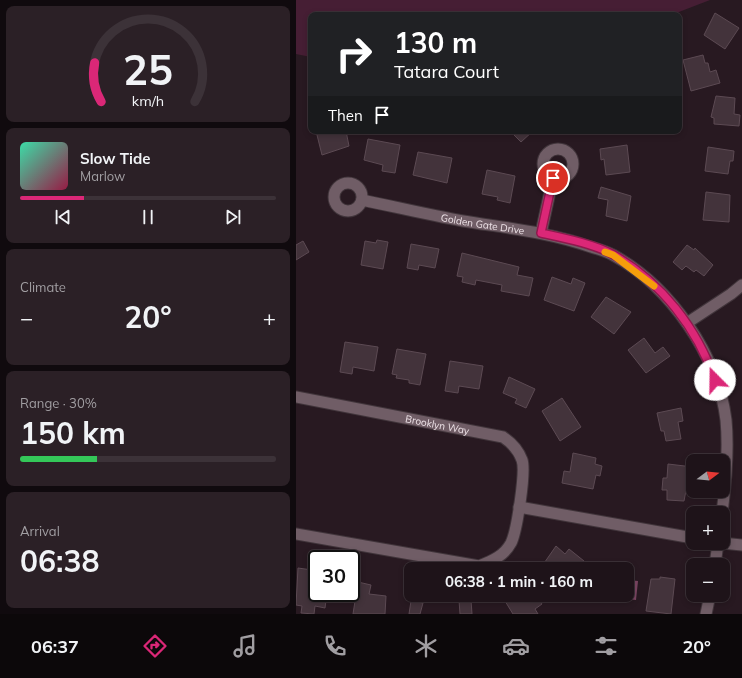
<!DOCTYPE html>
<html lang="en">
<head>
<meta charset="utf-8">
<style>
	body { margin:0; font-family:Mulish,sans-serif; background:#2b2026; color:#f1f3f6; height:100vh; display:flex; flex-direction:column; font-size:15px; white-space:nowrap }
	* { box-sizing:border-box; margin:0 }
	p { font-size:13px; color:#a19ea2 }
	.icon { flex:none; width:22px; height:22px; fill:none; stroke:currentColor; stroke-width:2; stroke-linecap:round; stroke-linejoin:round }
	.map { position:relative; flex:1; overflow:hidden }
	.drawer { display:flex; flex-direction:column; gap:6px; padding:6px; background:#100a0e; width:296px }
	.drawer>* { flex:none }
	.top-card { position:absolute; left:12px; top:12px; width:374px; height:122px; border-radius:8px; box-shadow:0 2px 6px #0003,0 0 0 1px #3c3238; background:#202124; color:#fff; overflow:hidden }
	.needle { width:26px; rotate:74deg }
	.buttons { position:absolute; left:390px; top:454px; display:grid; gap:8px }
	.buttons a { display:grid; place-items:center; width:44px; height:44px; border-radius:8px; background:#1e1319; box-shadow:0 2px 6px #0003,0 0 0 1px #3c3238; font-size:20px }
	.speed { position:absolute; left:12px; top:550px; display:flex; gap:8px; font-size:20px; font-weight:700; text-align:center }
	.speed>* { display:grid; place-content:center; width:52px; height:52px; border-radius:50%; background:#1e1319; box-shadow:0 2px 6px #0003,0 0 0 1px #3c3238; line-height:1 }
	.speed .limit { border:2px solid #111; border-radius:6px; background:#fff; color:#111 }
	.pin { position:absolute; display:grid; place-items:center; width:34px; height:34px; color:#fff; margin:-17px; border:2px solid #fff; border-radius:50%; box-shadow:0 1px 4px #0007 }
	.me { position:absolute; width:44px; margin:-22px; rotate:338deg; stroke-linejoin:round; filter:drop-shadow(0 0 3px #0008) }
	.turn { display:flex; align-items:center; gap:14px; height:84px; padding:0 20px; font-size:18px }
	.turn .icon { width:52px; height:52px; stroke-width:2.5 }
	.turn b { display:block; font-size:28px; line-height:34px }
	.then { display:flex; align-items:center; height:38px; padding:0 20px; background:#0003; gap:8px; font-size:15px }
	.big { font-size:30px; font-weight:700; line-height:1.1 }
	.drawer .tile { flex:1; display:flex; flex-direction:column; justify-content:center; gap:6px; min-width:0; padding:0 14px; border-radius:8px; background:#2b2026 }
	.drawer .dial { align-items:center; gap:0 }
	.dial svg { height:104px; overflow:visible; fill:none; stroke:#3c3238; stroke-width:7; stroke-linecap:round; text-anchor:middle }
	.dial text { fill:#f1f3f6; stroke:none }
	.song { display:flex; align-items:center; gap:12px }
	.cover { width:48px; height:48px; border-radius:6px; background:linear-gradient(135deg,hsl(160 70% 55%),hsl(340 70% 35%)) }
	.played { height:4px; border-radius:2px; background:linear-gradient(90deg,#db2777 25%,#3c3238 25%) }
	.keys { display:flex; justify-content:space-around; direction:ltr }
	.heat { display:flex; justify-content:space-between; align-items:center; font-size:22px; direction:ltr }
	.charge { height:6px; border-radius:3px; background:linear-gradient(90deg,#34c759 30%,#3c3238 0) }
	.trip { position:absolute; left:108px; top:562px; width:230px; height:40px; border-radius:8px; background:#1e1319; box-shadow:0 2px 6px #0003,0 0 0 1px #3c3238; font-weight:700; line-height:40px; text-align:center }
	.dock { display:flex; height:64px; justify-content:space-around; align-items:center; background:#0c080a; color:#a19ea2 }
	.dock .icon { width:28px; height:28px }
	.dock .on { color:#db2777 }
	.dock b { font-size:18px; color:#f1f3f6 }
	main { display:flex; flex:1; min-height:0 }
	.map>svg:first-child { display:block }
</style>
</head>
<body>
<main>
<section class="drawer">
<div class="tile dial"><svg viewBox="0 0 100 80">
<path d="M14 69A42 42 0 1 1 86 69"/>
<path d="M14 69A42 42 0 0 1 9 39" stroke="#db2777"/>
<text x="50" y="56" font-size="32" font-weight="700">25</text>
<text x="50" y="72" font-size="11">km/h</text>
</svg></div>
<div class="tile">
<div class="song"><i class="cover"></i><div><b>Slow Tide</b><p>Marlow</p></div></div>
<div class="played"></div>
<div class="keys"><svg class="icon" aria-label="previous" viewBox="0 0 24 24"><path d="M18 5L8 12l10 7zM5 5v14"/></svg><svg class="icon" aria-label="pause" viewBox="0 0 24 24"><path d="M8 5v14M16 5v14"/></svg><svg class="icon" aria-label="next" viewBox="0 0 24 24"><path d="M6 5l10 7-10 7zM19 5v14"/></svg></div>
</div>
<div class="tile"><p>Climate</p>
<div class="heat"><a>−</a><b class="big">20°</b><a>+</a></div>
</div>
<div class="tile"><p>Range · 30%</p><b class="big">150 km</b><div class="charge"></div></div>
<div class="tile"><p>Arrival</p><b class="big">06:38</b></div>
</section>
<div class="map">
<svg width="446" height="614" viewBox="0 0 446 614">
	<rect width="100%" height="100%" fill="#281921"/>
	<path fill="#461e34" d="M0,0H414L375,15H15V57L0,54Z"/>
	<path fill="#7c4663" d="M332,580L342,581L340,600L331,599Z"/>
	<path fill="#43333b" stroke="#5c4a53" d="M419,13L443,28L429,49L408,35Z
		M407,55L409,63H412L414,72L420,70L424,83L395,91L387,60Z
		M420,96L439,98L438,114L444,115L443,126L418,124V118L415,117Z
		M20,131H50L53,146L26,155Z
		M214,131H237L225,142Z
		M72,139L104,145L99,173L86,171L87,165L68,160Z
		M331,145L334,172L310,175L308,159L305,160L304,149Z
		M412,147L438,151L437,161H434L432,174L409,171Z
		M122,152L156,158L151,183L117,175Z
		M191,170L219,176L214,203L201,200L202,197L186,194Z
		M305,187L335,196L331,221L310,216L312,200L302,198Z
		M410,192L434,195L433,222L407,220Z
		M81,240L92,242L87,269L65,265L69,241L80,243Z
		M7,241L13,252L0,260V245Z
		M115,244L143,249L139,268L123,265L122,270L111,268Z
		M391,245L398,250L399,248L417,265L408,276L400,270L398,272L390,266L386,270L377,262Z
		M166,253L223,267L221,275L237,278L233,296L205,291L206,285L180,280L179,285L166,282L167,277L161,276Z
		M256,277L275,284L277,278L289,283L278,311L248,300Z
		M310,297L335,312L318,334L295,317Z
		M348,338L359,353L367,347L374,356L350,373L332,350Z
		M49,342L82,347L78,371L57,367L56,374L44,372Z
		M101,349L130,354L124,385L113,383V380L100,378L101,375L96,374Z
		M154,361L187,366L183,389L163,386L162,393L149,391Z
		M213,377L239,389L230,408L219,403L221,399L207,393Z
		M266,398L285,427L264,441L246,411Z
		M385,408L387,421L382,422L385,439L370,441L368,431H365L361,413Z
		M277,453L300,458L299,464L306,466L304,476L300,475L297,489L266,483L268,471L274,472Z
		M372,464L397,467V477H394L393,485H391L388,501L371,500V490H366L367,478H371Z
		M260,546L269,554L273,549L288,561L281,569H244Z
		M2,568L16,570L15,579L21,580V593H31L29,608L19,606L18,614L5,613L6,606L0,605Z
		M364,577L379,579L375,614L350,611L355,579H364Z
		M62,582L75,585L73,594L90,596L89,614H57Z
		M218,595H240L246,604L239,609L242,614H217L209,601Z
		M163,600H175L176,614H164Z
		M115,601L127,603L124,614H113Z"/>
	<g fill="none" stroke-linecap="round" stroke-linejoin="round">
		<g stroke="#41353b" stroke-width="13">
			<g id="minor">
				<circle cx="262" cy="164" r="15"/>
				<circle cx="52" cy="197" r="14"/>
				<path id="s1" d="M66,200C100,207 133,215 167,221C210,228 253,232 295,247C302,249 310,251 317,255C374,286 422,355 430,420C433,451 430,482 426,513"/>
				<path d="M245,233L257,178"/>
				<path d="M391,323L435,294L446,285"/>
				<path id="s2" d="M0,397L207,437C216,443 222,449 226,460C230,471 221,531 215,543C208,556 196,561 183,566L0,534"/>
				<path d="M223,507L397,538"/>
				<path d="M426,543L446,545"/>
				<path d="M419,565L422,543"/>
				<path d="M410,614L414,595"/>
			</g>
		</g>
		<use href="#minor" stroke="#705d66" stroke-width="11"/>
	</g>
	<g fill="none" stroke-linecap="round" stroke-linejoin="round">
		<g stroke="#8e194d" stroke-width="10">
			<path id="route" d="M257,178L245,233C268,238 298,244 318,255C366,283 401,328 419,380"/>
		</g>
		<use href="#route" stroke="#db2777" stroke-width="7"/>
		<path stroke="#f59e0b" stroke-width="7" d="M309,252L317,255L358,286"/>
	</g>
	<g text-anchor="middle" stroke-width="4" stroke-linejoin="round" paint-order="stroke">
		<g font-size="10" fill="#efe4e9" stroke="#281921">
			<text dy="4" stroke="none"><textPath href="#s1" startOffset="123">Golden Gate Drive</textPath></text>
			<text dy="4" stroke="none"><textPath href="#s2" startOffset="144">Brooklyn Way</textPath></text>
		</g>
	</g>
</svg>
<div class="buttons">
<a><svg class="needle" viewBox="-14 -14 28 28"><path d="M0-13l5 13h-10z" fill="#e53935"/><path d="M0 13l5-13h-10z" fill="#a19ea2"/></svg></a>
<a>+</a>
<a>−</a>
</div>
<div class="speed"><div class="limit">30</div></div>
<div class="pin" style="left:257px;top:178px;background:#d93025"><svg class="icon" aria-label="arrive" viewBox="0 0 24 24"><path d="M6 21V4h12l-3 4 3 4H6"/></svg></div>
<svg class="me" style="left:419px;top:380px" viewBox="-20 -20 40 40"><circle r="19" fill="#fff"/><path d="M0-13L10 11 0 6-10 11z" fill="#db2777"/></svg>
<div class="trip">06:38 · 1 min · 160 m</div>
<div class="top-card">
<div class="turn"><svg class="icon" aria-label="right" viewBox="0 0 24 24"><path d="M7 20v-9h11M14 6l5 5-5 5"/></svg><div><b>130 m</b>Tatara Court</div></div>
<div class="then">Then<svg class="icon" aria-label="arrive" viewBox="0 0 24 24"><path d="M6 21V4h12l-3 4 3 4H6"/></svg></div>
</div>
</div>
</main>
<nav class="dock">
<b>06:37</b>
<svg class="icon on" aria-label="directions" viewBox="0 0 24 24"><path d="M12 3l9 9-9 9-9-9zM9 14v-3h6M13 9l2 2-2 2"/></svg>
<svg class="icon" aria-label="music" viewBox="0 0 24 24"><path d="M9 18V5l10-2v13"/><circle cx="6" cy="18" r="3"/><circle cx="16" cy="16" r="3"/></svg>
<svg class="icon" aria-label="phone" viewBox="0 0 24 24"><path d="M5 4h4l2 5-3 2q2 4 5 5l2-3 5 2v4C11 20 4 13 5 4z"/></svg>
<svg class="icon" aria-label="climate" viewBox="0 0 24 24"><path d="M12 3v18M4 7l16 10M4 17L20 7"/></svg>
<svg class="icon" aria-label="car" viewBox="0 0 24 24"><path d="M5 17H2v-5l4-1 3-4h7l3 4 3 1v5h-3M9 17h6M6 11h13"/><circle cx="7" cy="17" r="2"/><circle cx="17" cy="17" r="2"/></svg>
<svg class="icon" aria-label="filters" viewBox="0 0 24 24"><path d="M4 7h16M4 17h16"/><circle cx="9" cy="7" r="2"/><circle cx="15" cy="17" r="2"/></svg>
<b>20°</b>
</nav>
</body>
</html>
